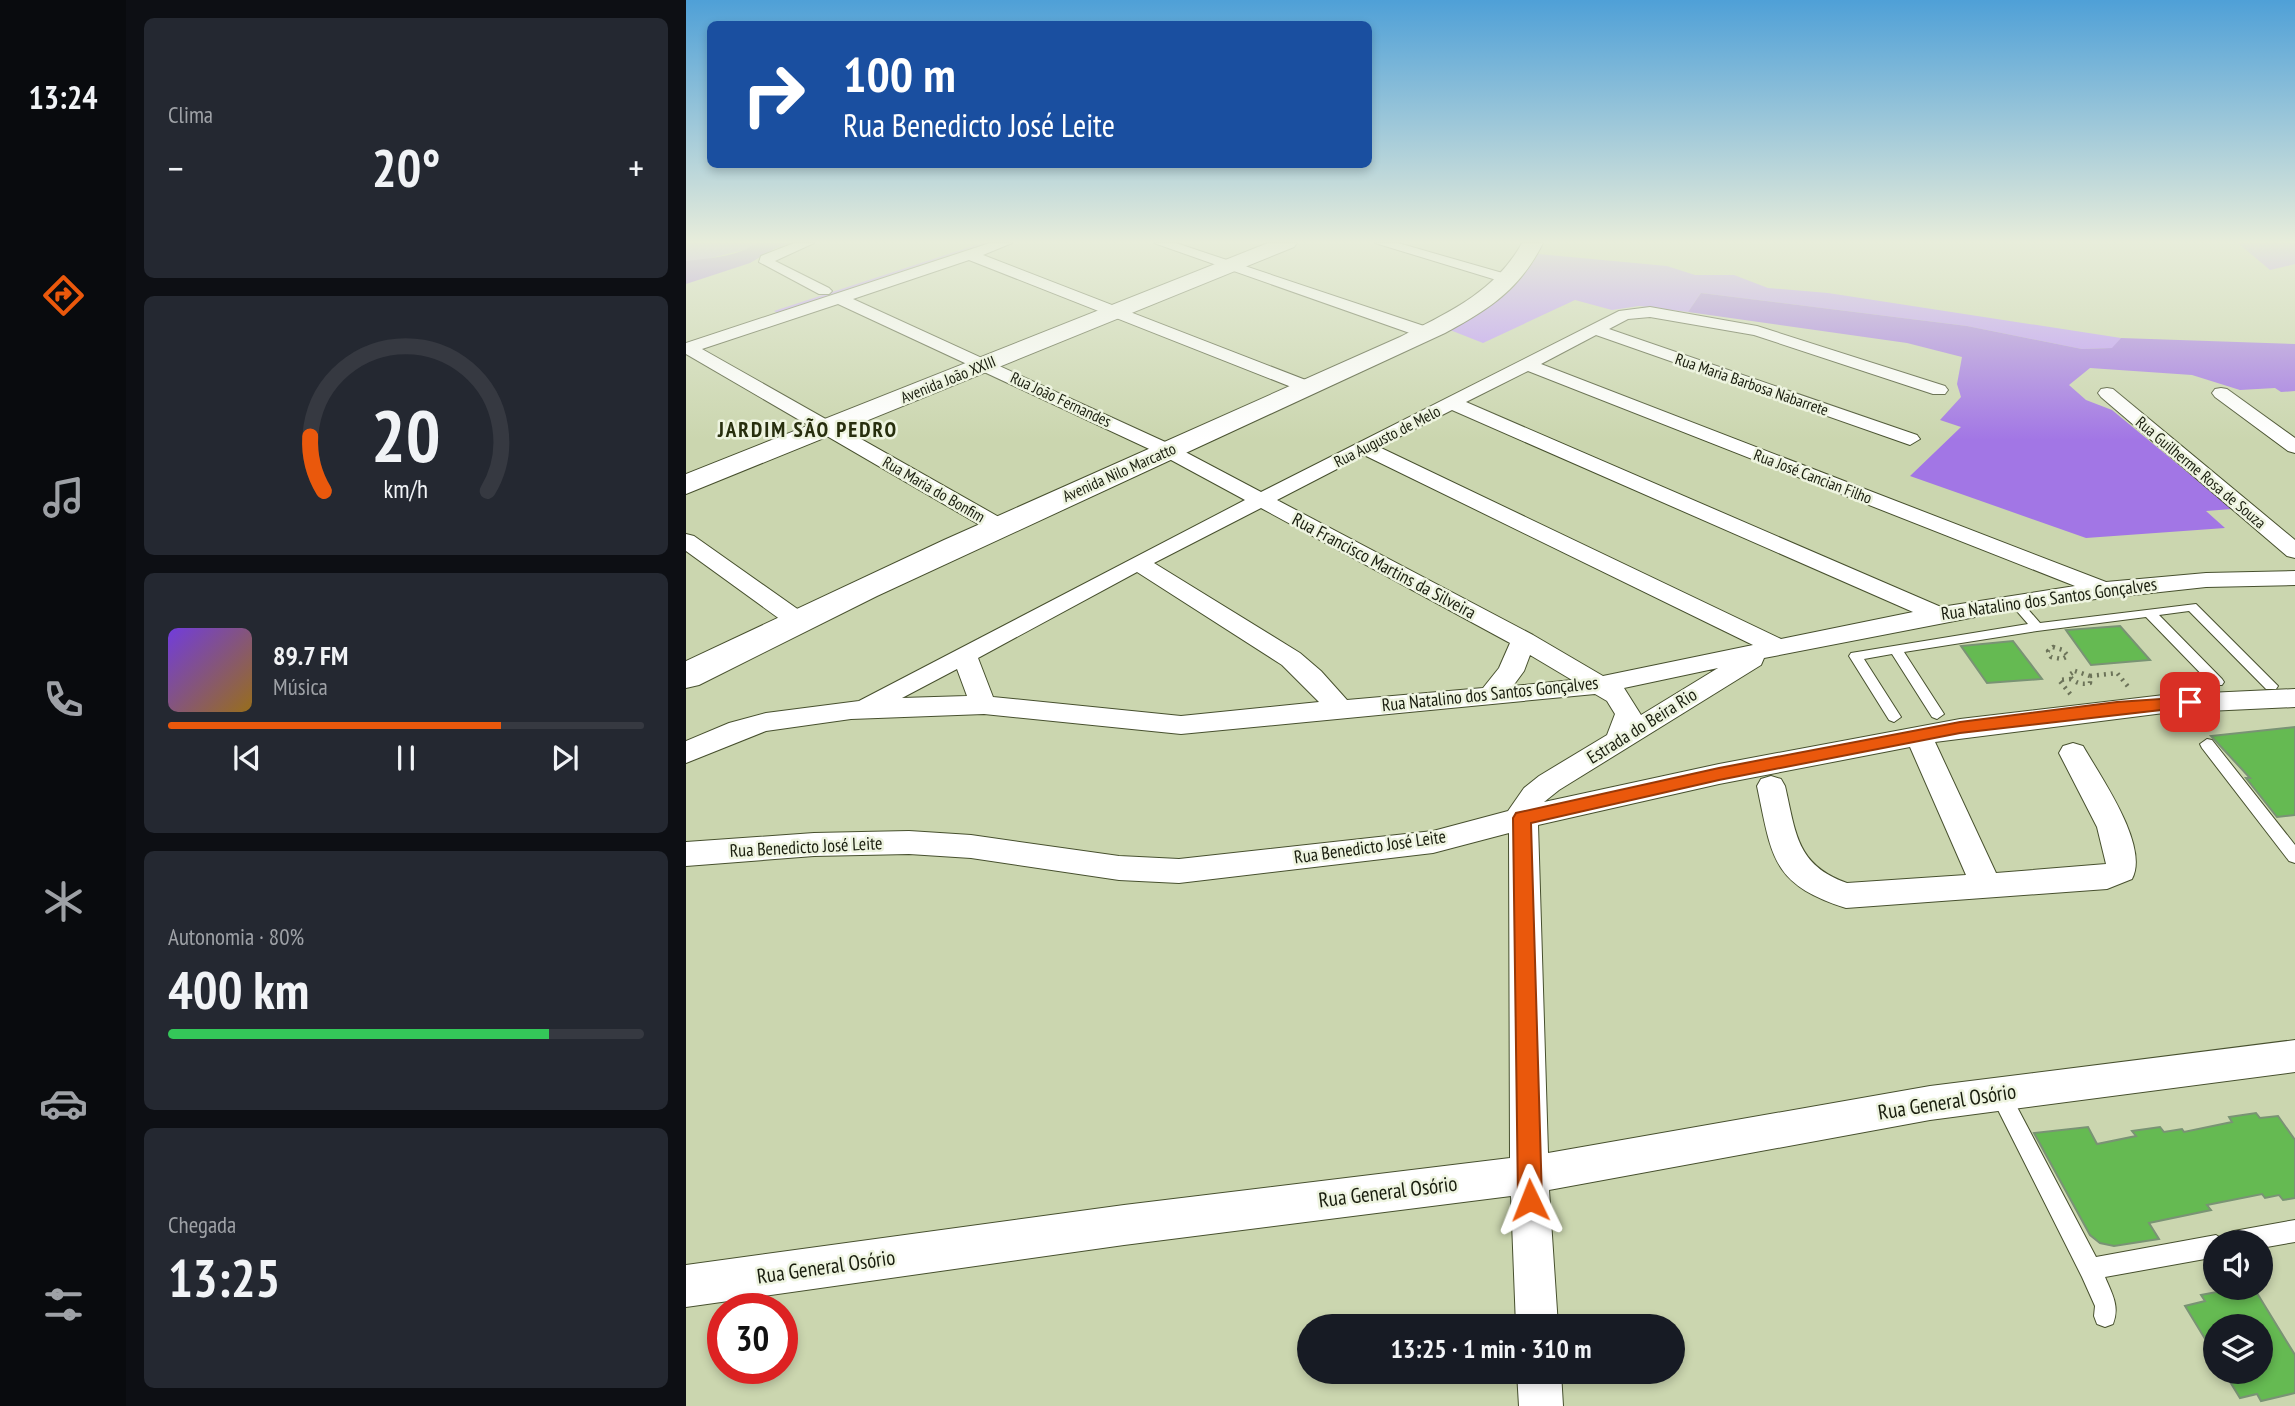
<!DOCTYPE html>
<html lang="pt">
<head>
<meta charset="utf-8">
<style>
	body { margin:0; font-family:"PT Sans Narrow",sans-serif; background:#242831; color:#f1f3f6; height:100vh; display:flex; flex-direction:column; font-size:26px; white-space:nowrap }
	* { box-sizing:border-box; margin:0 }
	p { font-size:23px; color:#9ea1a6 }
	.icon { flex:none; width:38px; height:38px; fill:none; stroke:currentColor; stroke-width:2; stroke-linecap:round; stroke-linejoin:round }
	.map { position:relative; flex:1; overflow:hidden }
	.drawer { display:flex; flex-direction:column; gap:18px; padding:18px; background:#0d0f14; width:560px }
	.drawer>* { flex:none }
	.guide { position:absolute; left:21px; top:21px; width:665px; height:147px; border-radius:10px; box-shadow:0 4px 10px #0003; background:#1a4fa0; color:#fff; overflow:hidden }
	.fabs { position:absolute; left:1517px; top:1230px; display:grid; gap:14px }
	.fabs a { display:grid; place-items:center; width:70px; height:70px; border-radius:50%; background:#171b24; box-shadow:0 4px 10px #0003; font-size:35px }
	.speed { position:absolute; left:21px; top:1293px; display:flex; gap:14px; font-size:35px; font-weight:700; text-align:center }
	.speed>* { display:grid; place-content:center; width:91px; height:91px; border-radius:50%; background:#171b24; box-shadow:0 4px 10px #0003; line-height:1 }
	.speed .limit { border:10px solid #d22; background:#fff; color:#111 }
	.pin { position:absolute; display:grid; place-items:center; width:60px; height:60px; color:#fff; margin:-30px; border-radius:14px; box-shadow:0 4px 10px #0006 }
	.me { position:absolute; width:77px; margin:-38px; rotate:358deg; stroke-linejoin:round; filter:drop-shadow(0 0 5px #0008) }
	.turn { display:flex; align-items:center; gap:24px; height:147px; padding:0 21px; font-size:32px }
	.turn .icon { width:91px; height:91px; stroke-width:2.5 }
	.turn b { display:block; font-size:49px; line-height:60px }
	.big { font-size:52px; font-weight:700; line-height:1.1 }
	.drawer .widget { flex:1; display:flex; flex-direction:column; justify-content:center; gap:10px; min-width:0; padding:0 24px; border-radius:10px; background:#242831 }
	.drawer .dial { align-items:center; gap:0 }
	.dial svg { height:182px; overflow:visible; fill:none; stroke:#363941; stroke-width:7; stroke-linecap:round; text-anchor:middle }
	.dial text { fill:#f1f3f6; stroke:none }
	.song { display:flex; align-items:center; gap:21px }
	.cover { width:84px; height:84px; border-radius:10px; background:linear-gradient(135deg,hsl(260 70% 55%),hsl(40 70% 35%)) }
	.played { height:7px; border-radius:4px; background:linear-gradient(90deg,#ea580c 70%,#363941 70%) }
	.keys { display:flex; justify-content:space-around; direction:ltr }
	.heat { display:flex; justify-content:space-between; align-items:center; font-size:38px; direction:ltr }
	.charge { height:10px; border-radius:5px; background:linear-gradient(90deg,#34c759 80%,#363941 0) }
	.trip { position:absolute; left:611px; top:1314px; width:388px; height:70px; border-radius:35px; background:#171b24; box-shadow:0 4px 10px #0003; font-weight:700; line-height:70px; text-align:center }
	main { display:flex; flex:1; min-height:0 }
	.dock { display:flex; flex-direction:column; width:126px; justify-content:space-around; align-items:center; background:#090b0e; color:#9ea1a6 }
	.dock .icon { width:49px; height:49px }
	.dock .selected { color:#ea580c }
	.dock b { font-size:32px; color:#f1f3f6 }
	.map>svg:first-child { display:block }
</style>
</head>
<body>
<main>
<nav class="dock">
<b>13:24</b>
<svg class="icon selected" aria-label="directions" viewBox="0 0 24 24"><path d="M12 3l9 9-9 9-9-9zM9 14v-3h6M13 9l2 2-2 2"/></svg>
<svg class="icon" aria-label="music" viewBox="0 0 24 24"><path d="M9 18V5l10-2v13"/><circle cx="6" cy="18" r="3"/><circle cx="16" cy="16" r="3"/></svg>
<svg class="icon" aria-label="phone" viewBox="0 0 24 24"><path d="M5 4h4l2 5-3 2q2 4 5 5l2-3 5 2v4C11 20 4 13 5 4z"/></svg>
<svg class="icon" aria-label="climate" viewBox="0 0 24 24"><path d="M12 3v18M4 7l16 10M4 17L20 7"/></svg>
<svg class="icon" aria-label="car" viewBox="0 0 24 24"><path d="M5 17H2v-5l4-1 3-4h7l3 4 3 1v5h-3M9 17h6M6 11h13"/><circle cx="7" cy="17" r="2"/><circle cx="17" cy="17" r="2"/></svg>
<svg class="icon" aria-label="filters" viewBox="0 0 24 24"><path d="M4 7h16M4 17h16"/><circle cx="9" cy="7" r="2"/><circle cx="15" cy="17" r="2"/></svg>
</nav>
<section class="drawer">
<div class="widget"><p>Clima</p>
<div class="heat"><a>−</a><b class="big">20°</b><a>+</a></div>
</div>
<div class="widget dial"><svg viewBox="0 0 100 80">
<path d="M14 69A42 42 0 1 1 86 69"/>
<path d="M14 69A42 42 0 0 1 8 45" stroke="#ea580c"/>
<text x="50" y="56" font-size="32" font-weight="700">20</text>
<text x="50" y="72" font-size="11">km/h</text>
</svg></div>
<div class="widget">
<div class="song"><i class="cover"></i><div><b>89.7 FM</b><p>Música</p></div></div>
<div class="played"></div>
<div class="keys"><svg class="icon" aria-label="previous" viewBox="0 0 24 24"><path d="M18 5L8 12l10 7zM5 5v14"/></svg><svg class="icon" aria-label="pause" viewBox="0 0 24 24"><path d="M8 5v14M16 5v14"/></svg><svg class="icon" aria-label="next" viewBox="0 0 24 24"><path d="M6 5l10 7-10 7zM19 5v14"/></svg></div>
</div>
<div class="widget"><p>Autonomia · 80%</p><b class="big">400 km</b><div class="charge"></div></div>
<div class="widget"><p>Chegada</p><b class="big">13:25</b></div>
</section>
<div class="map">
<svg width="1609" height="1406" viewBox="0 0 1609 1406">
	<rect width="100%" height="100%" fill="#cbd6af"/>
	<path fill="#bb92fd" d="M0,243H71L62,249L0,264Z
		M296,243H307L93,314L88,311Z
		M1552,243H1609V264L1584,270Z
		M852,254L981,266L1009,275H1048L1082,288L1142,293L1435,338L1427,348L1396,349L1281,326L1015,293L1002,312L953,306L926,310L889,300L797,343L764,330C796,308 831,288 852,254Z"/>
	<path fill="#a276e5" d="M71,243H106L88,249L64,263L0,284V261C25,258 50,257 71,243Z
		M1015,293L1281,326L1396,349L1426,348L1435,338L1609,344V391L1595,392L1589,388L1554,390L1506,375L1404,368L1383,385L1400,400L1426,410L1546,509L1520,511L1539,528L1400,538L1224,476L1275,427L1254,420L1275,397L1271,384L1276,357L1221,343L1002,312Z"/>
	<path fill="#65ba52" stroke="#799374" stroke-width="2" d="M1434,626L1464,660L1405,665L1380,630Z
		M1327,641L1356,679L1301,683L1275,646Z
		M1609,727V815L1591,817L1560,778H1564L1525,736Z
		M1570,1113L1574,1118L1592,1116L1609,1140V1198L1597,1200L1593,1195L1579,1198L1576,1194L1521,1205L1525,1210L1463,1223L1473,1239L1428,1246L1414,1243L1404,1235L1348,1133L1402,1127L1411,1144L1450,1136L1446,1131L1474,1127L1478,1132L1496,1129L1498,1132L1546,1122L1543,1117Z
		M1546,1289L1550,1296L1571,1293L1609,1355V1393L1575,1401L1571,1394L1554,1398L1538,1372H1575V1326H1530V1357L1499,1306L1519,1301L1515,1295Z"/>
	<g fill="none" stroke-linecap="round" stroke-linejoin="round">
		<g stroke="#47502e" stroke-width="2">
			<path id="lane" d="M1329,598L1333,599L1354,623L1510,604L1592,686L1590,689H1580L1503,611L1473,615L1536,679L1538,682L1536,685H1526L1460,617L1351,631L1218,652L1258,714L1251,719L1246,717L1206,654L1178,659L1215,717L1208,722L1203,720L1163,656L1165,653L1342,624L1323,602Z
				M1521,739L1526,740L1609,845V863L1603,861L1516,748L1514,744Z
				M1314,1085L1321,1088L1410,1257L1530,1235L1538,1240L1540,1234L1548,1231L1609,1220V1242L1575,1248V1242H1530V1257L1419,1277C1426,1294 1434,1306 1427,1324L1419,1327L1411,1324L1408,1316L1409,1306L1396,1277L1304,1094L1307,1088Z"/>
		</g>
		<g stroke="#47502e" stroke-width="2">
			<path id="street" d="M108,243H128L89,261L143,288L146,291L143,294H133L73,262L75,256Z
				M304,243H326L297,255L630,384L633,388L624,393L618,392L283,260L167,299L488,446L575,492L933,311L964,307L1071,326L1259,386L1262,390L1259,394H1247L1068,335L964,317L942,319L923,329L1231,435L1234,439L1224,445L910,335L855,364L1420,582L1520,573L1609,571V585L1520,587L1346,606L1078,658L1075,665L873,790L858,802L1033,764L1274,719L1478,695L1609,689V707L1478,713L1249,742L1310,873L1420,864L1411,827L1373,753L1377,746L1387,743L1397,746C1414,776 1464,846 1446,879L1421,889L1160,908C1085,884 1086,857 1071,786L1075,779L1085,776L1095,779L1099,786C1110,833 1110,865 1161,883L1280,875L1224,747L1033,784L852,825L862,1153L1244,1086L1609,1040V1072L1244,1120L863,1190L872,1326H830L825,1196L438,1245L0,1307V1265L438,1205L824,1158L823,833L747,853L493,883L433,880L285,858L223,854L128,856L0,866V842L128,833L223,831L285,835L433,856L493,859L747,831L822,811L838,788L853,776L921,735L929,714L921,701L909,694L495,734L298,714L165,719L80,731L0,763V741L43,723L80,713L173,701L559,500L474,454L152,304L16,349L320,521L323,526L320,531H304L0,354V343ZM842,371L1389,586L1255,607L780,402ZM766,410L1227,612L1095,639L693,447ZM678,455L1067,645L917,676L847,635L591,500ZM575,508L824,643L813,668L797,688L661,700L635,671L614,653L468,563ZM451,572L596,665L633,702L495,716L307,697L292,658ZM844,655L886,680L827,686L838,671ZM1032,668L955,715L938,688ZM271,669L281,696L216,698Z
				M468,243H490L747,329L749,333L747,337H735Z
				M689,243H712L827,276L830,279L827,282H817Z
				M1421,388L1427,389L1609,540V558L1601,556L1415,397L1412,393L1415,389Z
				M1535,388L1541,389L1609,438V453L1602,451L1529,397L1526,393L1529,389Z
				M0,534L8,536L120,615L123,620L120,625L111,627L102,625L0,551Z
				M831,1372H875L877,1406H833Z"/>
		</g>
		<g stroke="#47502e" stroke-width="2">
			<path id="secondary" d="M582,243H611L608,247L0,494V474Z
				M836,243H857C834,289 804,309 759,333L191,596L13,685L0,688V661L258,540L714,337C762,313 810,291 836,243Z"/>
		</g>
		<path stroke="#6c7359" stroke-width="4.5" stroke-dasharray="2 5" stroke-linecap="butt" d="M1367,647L1377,650L1382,656L1376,659L1365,657L1362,651Z
			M1389,671L1404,676V683C1395,685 1388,683 1383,675Z
			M1404,676L1431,673L1444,689
			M1385,679L1373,680L1385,695"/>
		<use href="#lane" fill="#fff" fill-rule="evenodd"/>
		<use href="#street" fill="#fff" fill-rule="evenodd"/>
		<use href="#secondary" fill="#fff" fill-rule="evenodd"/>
	</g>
	<linearGradient id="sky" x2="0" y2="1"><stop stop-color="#4fa0d7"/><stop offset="0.55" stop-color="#e8eddb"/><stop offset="1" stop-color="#e8eddb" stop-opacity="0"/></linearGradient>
	<rect width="1609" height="440" fill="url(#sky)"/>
	<path fill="#ea580c" stroke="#983908" stroke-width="2" d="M1504,697L1512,702L1510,706L1274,733L1033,780L845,823L856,1200L853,1209L844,1212L836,1209L832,1200L827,818L830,813L1033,768L1274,722L1431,702Z"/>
	<g text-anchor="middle" stroke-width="5" stroke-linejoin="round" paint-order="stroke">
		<g font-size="16" fill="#191d0e" stroke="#eef4e0">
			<text transform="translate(262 379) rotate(-22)" y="6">Avenida João XXIII</text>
			<text transform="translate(1066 384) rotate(19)" y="6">Rua Maria Barbosa Nabarrete</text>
			<text transform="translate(375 399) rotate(25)" y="6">Rua João Fernandes</text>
			<text transform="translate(701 436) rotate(-27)" y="6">Rua Augusto de Melo</text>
			<text transform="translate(433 472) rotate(-24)" y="6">Avenida Nilo Marcatto</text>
			<text transform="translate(1515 472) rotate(40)" y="6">Rua Guilherme Rosa de Souza</text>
			<text transform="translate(1127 476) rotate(21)" y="6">Rua José Cancian Filho</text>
			<text transform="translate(248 489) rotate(30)" y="6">Rua Maria do Bonfim</text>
		</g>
		<g font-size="18" fill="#191d0e" stroke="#eef4e0">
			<text transform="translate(698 566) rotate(28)" y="6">Rua Francisco Martins da Silveira</text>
			<text transform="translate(1363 599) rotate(-8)" y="6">Rua Natalino dos Santos Gonçalves</text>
			<text transform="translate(804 694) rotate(-6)" y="6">Rua Natalino dos Santos Gonçalves</text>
			<text transform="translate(956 726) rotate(-32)" y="6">Estrada do Beira Rio</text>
			<text transform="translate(120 847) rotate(-3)" y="6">Rua Benedicto José Leite</text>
			<text transform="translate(684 847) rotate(-8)" y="6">Rua Benedicto José Leite</text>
		</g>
		<g font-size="21" font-weight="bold" letter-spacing="2" fill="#272e0d" stroke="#eef4e0">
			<text x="122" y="437">JARDIM SÃO PEDRO</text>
		</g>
		<g font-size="21" fill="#191d0e" stroke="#eef4e0">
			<text transform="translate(1261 1102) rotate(-9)" y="7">Rua General Osório</text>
			<text transform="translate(702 1192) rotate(-7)" y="7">Rua General Osório</text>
			<text transform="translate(140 1267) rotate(-8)" y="7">Rua General Osório</text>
		</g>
	</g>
</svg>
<div class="fabs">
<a><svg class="icon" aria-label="sound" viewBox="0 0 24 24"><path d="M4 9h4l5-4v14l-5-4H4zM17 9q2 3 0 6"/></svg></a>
<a><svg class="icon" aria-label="layers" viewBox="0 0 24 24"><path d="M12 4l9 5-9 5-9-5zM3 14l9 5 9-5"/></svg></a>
</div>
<div class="speed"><div class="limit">30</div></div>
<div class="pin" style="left:1504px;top:702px;background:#d93025"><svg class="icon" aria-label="arrive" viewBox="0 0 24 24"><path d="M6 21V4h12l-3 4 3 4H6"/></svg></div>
<svg class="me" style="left:844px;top:1200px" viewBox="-20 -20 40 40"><path d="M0-17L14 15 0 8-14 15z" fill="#ea580c" stroke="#fff" stroke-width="4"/></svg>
<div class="trip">13:25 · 1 min · 310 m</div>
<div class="guide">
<div class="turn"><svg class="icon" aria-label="right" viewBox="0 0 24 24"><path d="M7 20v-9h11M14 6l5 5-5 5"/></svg><div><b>100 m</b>Rua Benedicto José Leite</div></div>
</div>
</div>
</main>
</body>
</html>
